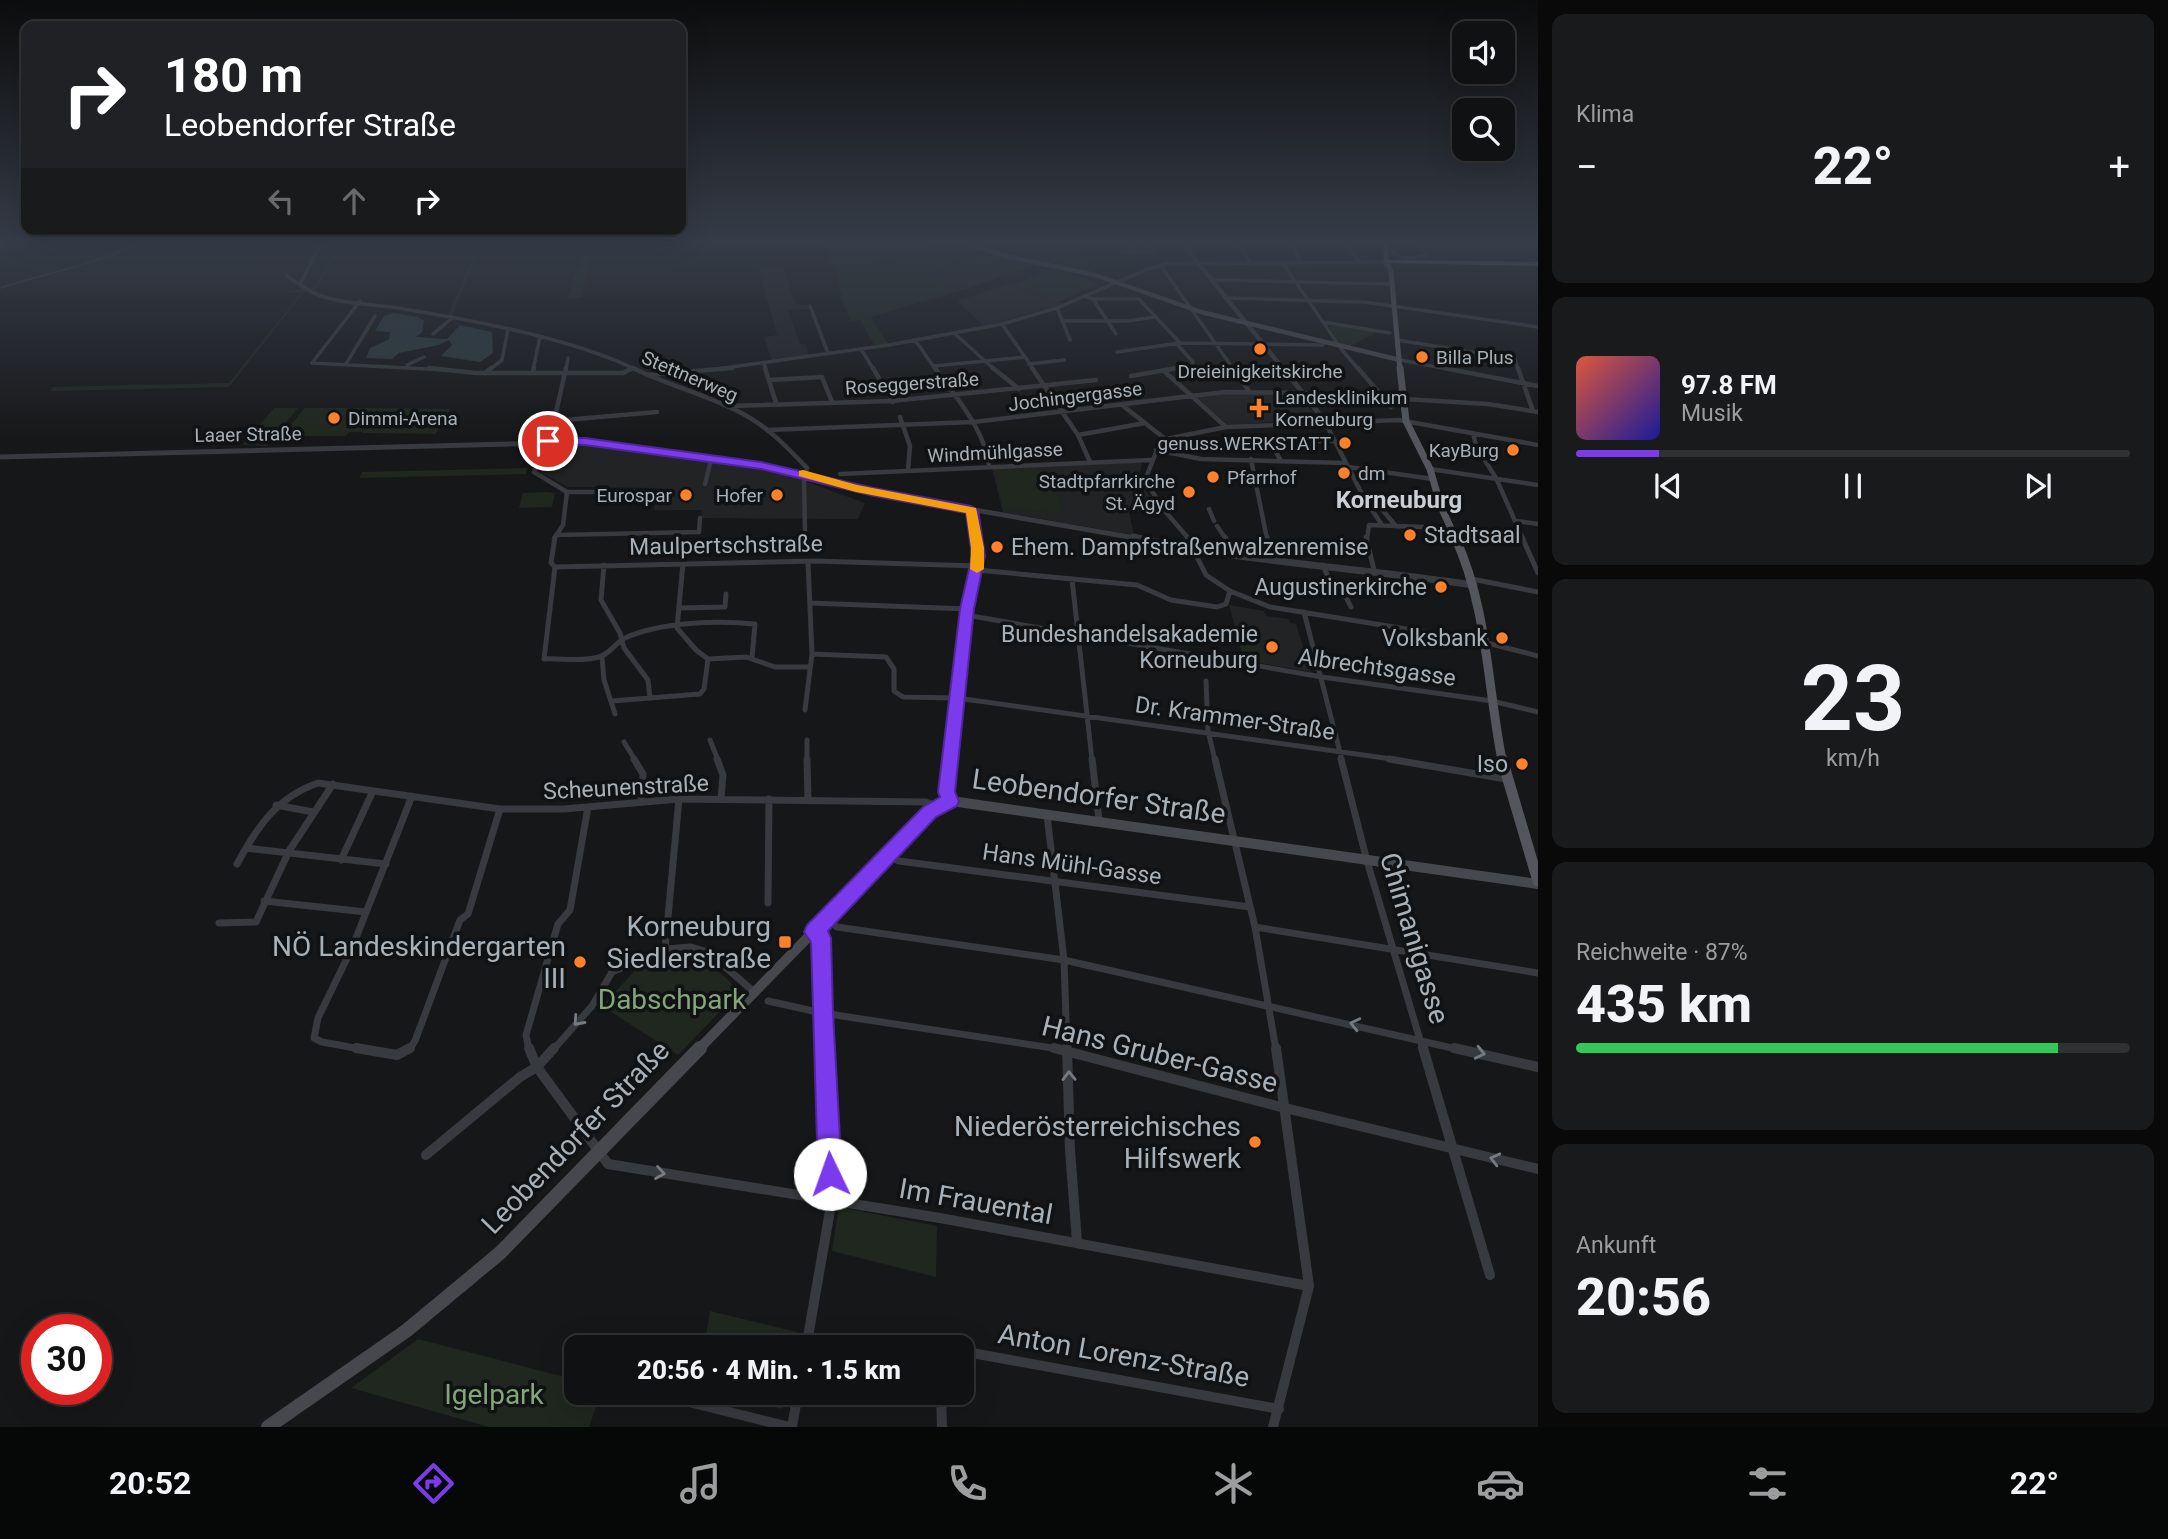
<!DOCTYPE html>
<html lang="de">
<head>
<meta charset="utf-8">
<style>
	body { margin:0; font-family:Roboto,sans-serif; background:#191a1b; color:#f1f3f6; height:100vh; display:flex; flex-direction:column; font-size:26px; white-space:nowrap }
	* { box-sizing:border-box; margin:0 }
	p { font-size:23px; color:#9c9d9f }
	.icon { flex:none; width:38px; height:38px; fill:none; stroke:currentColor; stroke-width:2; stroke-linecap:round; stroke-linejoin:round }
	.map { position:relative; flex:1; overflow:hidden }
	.sheet { display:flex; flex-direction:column; gap:14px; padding:14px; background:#09090a; width:630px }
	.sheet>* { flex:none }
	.top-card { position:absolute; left:21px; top:21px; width:665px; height:214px; border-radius:14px; box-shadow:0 7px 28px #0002,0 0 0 2px #303132; background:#202124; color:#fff; overflow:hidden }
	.buttons { position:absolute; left:1452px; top:21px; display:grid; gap:14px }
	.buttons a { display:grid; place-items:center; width:63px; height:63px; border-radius:14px; background:#101112; box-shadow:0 7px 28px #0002,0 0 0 2px #303132; font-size:35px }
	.speed { position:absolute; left:21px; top:1314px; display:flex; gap:14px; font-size:35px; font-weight:700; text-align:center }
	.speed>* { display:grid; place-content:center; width:91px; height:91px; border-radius:50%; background:#101112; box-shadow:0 7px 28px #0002,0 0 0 2px #303132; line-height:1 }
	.speed .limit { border:10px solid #d22; background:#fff; color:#111 }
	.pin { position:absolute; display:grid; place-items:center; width:60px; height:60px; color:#fff; margin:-30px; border:4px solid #fff; border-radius:50%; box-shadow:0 2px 7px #0007 }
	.me { position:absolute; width:77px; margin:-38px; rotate:357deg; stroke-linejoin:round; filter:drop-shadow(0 0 5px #0008) }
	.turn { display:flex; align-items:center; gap:24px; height:147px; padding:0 28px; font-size:32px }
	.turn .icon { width:91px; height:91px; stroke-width:2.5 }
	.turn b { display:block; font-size:49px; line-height:60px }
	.lanes { display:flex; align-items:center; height:66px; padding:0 28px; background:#0003; justify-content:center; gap:35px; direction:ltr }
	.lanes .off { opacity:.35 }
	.big { font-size:52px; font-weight:800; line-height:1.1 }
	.sheet .card { flex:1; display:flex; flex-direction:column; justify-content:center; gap:10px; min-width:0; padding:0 24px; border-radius:14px; background:#191a1b }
	.sheet .dial { align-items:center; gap:0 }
	.dial b { font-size:91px; line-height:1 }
	.song { display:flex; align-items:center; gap:21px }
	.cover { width:84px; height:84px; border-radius:10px; background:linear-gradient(135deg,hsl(10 70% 55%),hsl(240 70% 35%)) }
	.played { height:7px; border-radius:4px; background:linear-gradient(90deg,#7c3aed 15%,#303132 15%) }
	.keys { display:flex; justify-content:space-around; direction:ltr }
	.heat { display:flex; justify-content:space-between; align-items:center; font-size:38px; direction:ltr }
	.charge { height:10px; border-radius:5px; background:linear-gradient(90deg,#34c759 87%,#303132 0) }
	.trip { position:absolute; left:564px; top:1335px; width:410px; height:70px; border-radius:14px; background:#101112; box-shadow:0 7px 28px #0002,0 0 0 2px #303132; font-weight:800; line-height:70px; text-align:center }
	.menu { display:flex; height:112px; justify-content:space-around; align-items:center; background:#060707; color:#9c9d9f }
	.menu .icon { width:49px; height:49px }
	.menu .selected { color:#7c3aed }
	.menu b { font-size:32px; color:#f1f3f6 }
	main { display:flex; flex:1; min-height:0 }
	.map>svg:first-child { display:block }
</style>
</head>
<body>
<main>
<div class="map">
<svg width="1538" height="1427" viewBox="0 0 1538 1427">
	<rect width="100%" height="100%" fill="#161718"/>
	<path fill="#222325" d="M824,240H948L1036,265L962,290L925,276L985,253L951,241L873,266L827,264L829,250L813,243Z
		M1417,240H1538V253H1428Z
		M758,267L784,268L795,304L808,305L809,309L788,310L800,344H805L809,355L772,361L764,337L777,335Z
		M1008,284L1063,304L984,326L957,301Z
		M1226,393L1298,394L1319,419L1228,425L1196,397Z
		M551,443L587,445L760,469L791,476L865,503L858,519L701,518L702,510H654L657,488L568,487L541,473Z
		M1139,462L1142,463L1139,478L1141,483L1159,511L1129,512L1134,535L1003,512L992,468Z
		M1229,605L1264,611L1266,616L1289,619L1290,623L1296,624L1311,672L1244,660Z"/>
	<path fill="#1f271e" d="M342,240L338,254L491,247L479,249L452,316H448L476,249L337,255L314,292H304L229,387L50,391L53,387L229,383L301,293L280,292L315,287Z
		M1004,240H1081L1089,270L1008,253Z
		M951,241L986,253L926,276L962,290L871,317L888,344L874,345L861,320L851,321L842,301L835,265L873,266Z
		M584,251H591L582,298L567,299Z
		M1053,269L1098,284L1058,302L1013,285Z
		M1328,324L1374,332V334L1348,347L1342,345Z
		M274,408H298L267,446L242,445Z
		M305,408H378L362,432H349L346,436H281Z
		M379,408L450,409L436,434L362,433Z
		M527,468L526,474L359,478L362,472Z
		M995,470L1046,472L1055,499L1049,471L1052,472L1063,517L1059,516L1058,512L1004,510Z
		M545,492L555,493L552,507L519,508L523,493Z
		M1237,634L1258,637L1266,664L1244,660Z
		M678,954L705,959L740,991L678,1055L602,1006L639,966Z
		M844,1208L937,1226L936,1277L832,1251L838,1212Z
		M710,1311L797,1332L794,1347H704Z
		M418,1339L576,1380V1393H601L589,1427H489L351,1388Z
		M720,1393H785L782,1409Z"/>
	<path fill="#2b3a3d" d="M394,313L418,317L424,321L422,332L416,337L447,339L460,325L492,332L493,353L480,362L441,356L452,345L449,340L439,345L399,353L392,359L366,358L370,348L389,339L390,332L375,331L384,316Z"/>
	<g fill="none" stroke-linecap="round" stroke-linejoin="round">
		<path stroke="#2b3a3d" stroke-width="2" d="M0,288C49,272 100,264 146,240"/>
		<path stroke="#373a3e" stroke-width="3.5" d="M1125,240L1132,252
			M1235,240L1250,262
			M1291,240L1300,262
			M1344,240L1359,262
			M1414,240L1427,255
			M1392,249L1394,254L1406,258L1427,255
			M1122,252H1154L1145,240
			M1282,262L1342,350L1359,370
			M1161,266L1234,370
			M287,276C299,284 310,293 324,297C349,305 378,304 404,309C476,321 571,338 637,370
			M1211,280L1390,284
			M300,284L323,240
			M1084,296L1093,299H1139L1180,343
			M1226,298L1361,302
			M1093,299L1116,334
			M360,301L312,363L446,370
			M1364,302L1538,327
			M810,306L828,353
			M1057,308L1070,340
			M1062,321H1128L1154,317
			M1323,322L1390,333
			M1002,324L1034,370
			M954,333L995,370
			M433,334L451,319
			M915,340L936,370
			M1397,340L1515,359L1518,370
			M861,349L874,370
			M1117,352L1180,343L1323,345
			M1400,360L1453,370
			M346,364L375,316
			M764,364L766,370
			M1029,364L1064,360
			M407,365L424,357
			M934,366L1025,357
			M489,370L502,360L508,329
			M533,370L540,337
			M566,370L568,358
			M630,370L634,368
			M710,370L889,345L1002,324L1057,308L1148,269L1166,264L1385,262
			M1167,370L1191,366L1193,362L1176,343"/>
		<path stroke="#373a3e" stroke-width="4.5" d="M429,368L476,373H623L633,368
			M566,368L555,417L534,472L567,492H653
			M633,368C669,386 709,395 745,415C769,428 788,448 807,468L804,480L805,533
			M765,368L776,403
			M873,368L893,402
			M935,368C956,398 985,429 989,466
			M993,368L1019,389
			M1032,368L1078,435L1090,462
			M1233,368L1249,391
			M1358,368L1391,407
			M1444,368L1538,386
			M1518,368L1533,411
			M533,371L534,368
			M1164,371L1226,427
			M485,373L491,368
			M648,375L732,368
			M1131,376L1177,368
			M770,380L822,377L832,402
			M1404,399L1488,404L1538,412
			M1122,405L1164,438
			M728,406L892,401L1096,380
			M900,417L910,446L908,470
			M1324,420L1364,498L1382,525
			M553,421L657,412
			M768,430L973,422L1225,392L1302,393L1384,399
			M1473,433L1476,446L1496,478L1523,539
			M1078,435L1145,423
			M1156,450L1201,459L1346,463
			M1251,459L1267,539
			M1280,459L1271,444L1275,441H1335
			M1348,467L1433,479
			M1430,469L1538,485
			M840,474L1151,460
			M705,484L711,460
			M1366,501L1379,506L1396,526
			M1209,509L1214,521
			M1516,521L1538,524
			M1217,526L1226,539
			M556,535L699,532L700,518
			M554,539L563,525L567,492
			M1189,539L1164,510L1145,480L1161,440L1226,427L1399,420L1538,445
			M1367,539L1369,525L1452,528"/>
		<path stroke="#373a3e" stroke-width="5" d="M555,537L551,563L555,567
			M1187,537L1206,575L1230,591L1270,607L1475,640L1538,656
			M1225,537L1237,556
			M1267,537L1271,560
			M1366,537L1374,570
			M1522,537L1538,573
			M683,563L677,628L696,650L708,659
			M604,565L601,600L620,633L624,648L648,680L650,698
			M1323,565L1335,594L1346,597L1351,607
			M555,567L815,561L978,566
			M555,567L544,659C561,658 582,662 599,657C610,654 615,643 625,638C660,622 718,620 755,624L752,658
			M977,570L1137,585L1171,600L1217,607L1226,604L1230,591
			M1072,579L1092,760
			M1472,579L1538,592
			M810,603L967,609
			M679,608L725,607L726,594
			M1304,612L1342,760
			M966,615L1322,677L1492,701L1538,712
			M812,654L886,657L894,669V691L903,697L957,698L1399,760
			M602,657L604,680L615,714
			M708,659L746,657L775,667H809
			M1206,681L1208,731L1215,760
			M612,701L700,694L704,689L708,659
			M805,710L812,654L808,562
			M710,740L718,760
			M807,740V760
			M624,742L635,760"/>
		<path stroke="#373a3e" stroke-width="7" d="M634,759L643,774L641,802
			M717,759L723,775L721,799
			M807,759L808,799
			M1092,759L1099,820
			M1215,759L1255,927L1276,1050
			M1341,759L1367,861L1423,1050
			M1389,759L1506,779
			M276,805L313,812
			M1047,815L1064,960L1067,1050
			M246,848L386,864
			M889,856L899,861L1250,907
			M341,860L373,791
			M237,864C257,827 277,797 318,783L500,809H564L679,799L926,802L937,806
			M264,901L366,912
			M768,903L769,799
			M826,919L837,927L1064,960L1461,1050
			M219,923L256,922L289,851L333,784
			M1255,927L1538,973
			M814,932L821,938L824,1050
			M665,949L679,799
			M768,1001L822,1013L1066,1050
			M366,1050L322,1042L314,1038L318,1018L352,948L412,796
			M409,1050L415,1041L460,920L468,914L500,809
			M529,1050L526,1035L558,924L570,910L588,807
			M553,1050L592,1006L612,972L665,949L691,947L708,952L753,991"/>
		<path stroke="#373a3e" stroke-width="10" d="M356,1048L397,1055L410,1048
			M529,1048L537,1067L608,1164L940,1218L1309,1286
			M1054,1048L1285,1108L1538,1169
			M1067,1048L1070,1150L1077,1242
			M1423,1048L1490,1275
			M1454,1048L1538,1067
			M426,1155L520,1077L537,1067L554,1048
			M806,1348L832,1199L824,1048
			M961,1351L1279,1409
			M941,1393L942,1427
			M689,1402L790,1427
			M792,1427L798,1393
			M1273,1427L1309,1286L1276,1048"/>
		<path stroke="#373a3e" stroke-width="4.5" d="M1176,240L1183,244L1284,370"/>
		<path stroke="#373a3e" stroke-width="5" d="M1283,368L1324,420
			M0,457L585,442L782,469L906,498L1141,539
			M971,510L976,539"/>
		<path stroke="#373a3e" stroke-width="7" d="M1133,537C1245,562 1361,568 1474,585
			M950,760L967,609L979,556L976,537"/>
		<path stroke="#373a3e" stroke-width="10" d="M951,759L947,792L951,801"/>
		<path stroke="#45494e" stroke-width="4.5" d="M955,240L1006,256L1095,275L1201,312L1400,360"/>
		<path stroke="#45494e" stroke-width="10" d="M698,1050L930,812L951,801L1538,884"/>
		<path stroke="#45494e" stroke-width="14" d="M268,1427L406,1331L500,1253L700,1048"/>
		<path stroke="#53575d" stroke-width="5" d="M1386,240V264
			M1387,261L1391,272L1400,370"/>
		<path stroke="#53575d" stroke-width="7" d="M1400,368L1406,421L1430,469L1441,507L1456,539"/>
		<path stroke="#53575d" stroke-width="9" d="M1455,537C1488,609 1487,685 1502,760"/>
		<path stroke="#53575d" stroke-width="11" d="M1502,759L1538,881"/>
		<path fill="#63696f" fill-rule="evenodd" d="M1385,260L1538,262V266L1387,263Z"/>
	</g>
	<defs><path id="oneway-chevron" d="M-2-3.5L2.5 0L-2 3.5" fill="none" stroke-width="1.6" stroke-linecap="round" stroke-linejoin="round" transform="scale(1.75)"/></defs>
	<g stroke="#757b82">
		<use href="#oneway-chevron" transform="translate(578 1021) rotate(132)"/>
		<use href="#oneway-chevron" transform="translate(1355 1024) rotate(-167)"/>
		<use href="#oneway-chevron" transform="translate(1480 1053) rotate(13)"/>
		<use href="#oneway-chevron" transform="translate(1069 1076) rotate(-91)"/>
		<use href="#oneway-chevron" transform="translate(1495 1159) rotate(-166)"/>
		<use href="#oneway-chevron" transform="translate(660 1173) rotate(9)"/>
	</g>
	<linearGradient id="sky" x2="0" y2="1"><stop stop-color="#0c0d0d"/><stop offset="0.55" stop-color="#363c48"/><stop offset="1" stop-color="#363c48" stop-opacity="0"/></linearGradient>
	<rect width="1538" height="440" fill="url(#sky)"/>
	<path fill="#7c3aed" stroke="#51269a" stroke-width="2" d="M548,438H585L761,462L874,488L971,506L978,510L985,556L974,609L955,792L959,801L957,806L936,817L828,931L831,938L833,1013L842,1174L839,1183L830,1186L822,1183L818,1174L811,942L804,932L807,925L923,807L940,797L938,792L960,609L972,556L966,513L874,496L761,469L585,445L544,444V439Z"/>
	<path fill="#f59e0b" d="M803,470L857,485L976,508L984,548V569L977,573L970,569L971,548L966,513L856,492L799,476V471Z"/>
	<g fill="#fd812a" stroke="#111213" stroke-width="2.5">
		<circle cx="1260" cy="349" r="7"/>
		<circle cx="1422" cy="357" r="7"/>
		<path d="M1255.5 397.5h7v7h7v7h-7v7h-7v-7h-7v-7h7z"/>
		<circle cx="334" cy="418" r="7"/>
		<circle cx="1345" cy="443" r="7"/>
		<circle cx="1513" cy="450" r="7"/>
		<circle cx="1344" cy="473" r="7"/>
		<circle cx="1213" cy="477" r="7"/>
		<circle cx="1189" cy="492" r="7"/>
		<circle cx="686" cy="495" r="7"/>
		<circle cx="777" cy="495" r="7"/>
		<circle cx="1410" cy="535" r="7"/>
		<circle cx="997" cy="547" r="7"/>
		<circle cx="1441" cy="587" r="7"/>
		<circle cx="1502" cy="638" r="7"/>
		<circle cx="1272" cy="647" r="7"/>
		<circle cx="1522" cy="764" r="7"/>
		<rect x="778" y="935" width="14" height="14" rx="3.5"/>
		<circle cx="580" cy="962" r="7"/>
		<circle cx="1255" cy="1142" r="7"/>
	</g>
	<g text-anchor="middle" stroke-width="7" stroke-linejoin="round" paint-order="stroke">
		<g font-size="19" fill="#a7b1b9" stroke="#111213" text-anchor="start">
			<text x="1436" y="364">Billa Plus</text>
			<text x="1260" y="378" text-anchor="middle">Dreieinigkeitskirche</text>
			<text x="1275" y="404">Landesklinikum<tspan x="1275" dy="22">Korneuburg</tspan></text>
			<text x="348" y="425">Dimmi-Arena</text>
			<text x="1331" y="450" text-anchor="end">genuss.WERKSTATT</text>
			<text x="1499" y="457" text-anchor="end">KayBurg</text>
			<text x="1358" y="480">dm</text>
			<text x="1227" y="484">Pfarrhof</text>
			<text x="1175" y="488" text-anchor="end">Stadtpfarrkirche<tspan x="1175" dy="22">St. Ägyd</tspan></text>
			<text x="672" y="502" text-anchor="end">Eurospar</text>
			<text x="763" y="502" text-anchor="end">Hofer</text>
		</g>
		<g font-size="19" fill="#a7b1b9" stroke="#111213">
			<text transform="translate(690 376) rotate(23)" y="7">Stettnerweg</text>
			<text transform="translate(912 383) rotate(-4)" y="7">Roseggerstraße</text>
			<text transform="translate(1075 396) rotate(-7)" y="7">Jochingergasse</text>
			<text transform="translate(248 434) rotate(-1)" y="7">Laaer Straße</text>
			<text transform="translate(995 452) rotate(-3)" y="7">Windmühlgasse</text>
		</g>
		<g font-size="23" fill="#a7b1b9" stroke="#111213" text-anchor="end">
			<text x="1424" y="543" text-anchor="start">Stadtsaal</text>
			<text x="1011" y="555" text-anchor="start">Ehem. Dampfstraßenwalzenremise</text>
			<text x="1427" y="595">Augustinerkirche</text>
			<text x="1258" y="642">Bundeshandelsakademie<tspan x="1258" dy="26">Korneuburg</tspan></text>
			<text x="1488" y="646">Volksbank</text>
			<text x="1508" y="772">Iso</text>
		</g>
		<g font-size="23" fill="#a7b1b9" stroke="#111213">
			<text transform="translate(726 545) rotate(-1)" y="8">Maulpertschstraße</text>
			<text transform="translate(1377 667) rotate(8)" y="8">Albrechtsgasse</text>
			<text transform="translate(1235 718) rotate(8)" y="8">Dr. Krammer-Straße</text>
			<text transform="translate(626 787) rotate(-3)" y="8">Scheunenstraße</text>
			<text transform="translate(1072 864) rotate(8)" y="8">Hans Mühl-Gasse</text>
		</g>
		<g font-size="24" font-weight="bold" fill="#c9cfd5" stroke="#111213">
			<text x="1399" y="508">Korneuburg</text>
		</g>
		<g font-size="28" fill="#a7b1b9" stroke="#111213">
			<text transform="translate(1099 796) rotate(8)" y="10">Leobendorfer Straße</text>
			<text transform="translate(1415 938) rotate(73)" y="10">Chimanigasse</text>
			<text transform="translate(1160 1054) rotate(14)" y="10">Hans Gruber-Gasse</text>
			<text transform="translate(575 1137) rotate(-46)" y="10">Leobendorfer Straße</text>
			<text transform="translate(976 1201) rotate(10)" y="10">Im Frauental</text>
			<text transform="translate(1124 1355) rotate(10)" y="10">Anton Lorenz-Straße</text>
		</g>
		<g font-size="28" fill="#a7b1b9" stroke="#111213" text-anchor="end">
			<text x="771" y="936">Korneuburg<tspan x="771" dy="32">Siedlerstraße</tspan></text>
			<text x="566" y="956">NÖ Landeskindergarten<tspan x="566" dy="32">III</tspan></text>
			<text x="1241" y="1136">Niederösterreichisches<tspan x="1241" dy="32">Hilfswerk</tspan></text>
		</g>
		<g font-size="28" fill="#85a57d" stroke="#111213">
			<text x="672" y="1009">Dabschpark</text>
			<text x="494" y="1404">Igelpark</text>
		</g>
	</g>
</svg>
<div class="buttons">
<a><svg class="icon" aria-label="sound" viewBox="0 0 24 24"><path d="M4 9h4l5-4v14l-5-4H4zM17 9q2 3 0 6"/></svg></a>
<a><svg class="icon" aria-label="search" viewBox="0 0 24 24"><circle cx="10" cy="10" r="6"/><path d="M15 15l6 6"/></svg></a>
</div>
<div class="speed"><div class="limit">30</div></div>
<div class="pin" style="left:548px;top:441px;background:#d93025"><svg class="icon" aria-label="arrive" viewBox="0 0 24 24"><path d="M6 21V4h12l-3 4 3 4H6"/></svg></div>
<svg class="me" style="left:830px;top:1174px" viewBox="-20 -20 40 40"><circle r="19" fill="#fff"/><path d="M0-13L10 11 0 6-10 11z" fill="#7c3aed"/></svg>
<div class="trip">20:56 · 4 Min. · 1.5 km</div>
<div class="top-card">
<div class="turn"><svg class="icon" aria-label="right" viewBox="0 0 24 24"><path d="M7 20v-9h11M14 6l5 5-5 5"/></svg><div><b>180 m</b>Leobendorfer Straße</div></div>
<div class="lanes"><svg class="icon off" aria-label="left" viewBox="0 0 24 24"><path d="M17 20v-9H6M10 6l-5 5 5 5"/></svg><svg class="icon off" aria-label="ahead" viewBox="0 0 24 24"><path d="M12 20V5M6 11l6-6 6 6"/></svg><svg class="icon" aria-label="right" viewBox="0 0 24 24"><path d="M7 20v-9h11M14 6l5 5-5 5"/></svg></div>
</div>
</div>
<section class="sheet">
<div class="card"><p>Klima</p>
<div class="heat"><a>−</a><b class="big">22°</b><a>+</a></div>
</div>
<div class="card">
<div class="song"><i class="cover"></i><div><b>97.8 FM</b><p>Musik</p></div></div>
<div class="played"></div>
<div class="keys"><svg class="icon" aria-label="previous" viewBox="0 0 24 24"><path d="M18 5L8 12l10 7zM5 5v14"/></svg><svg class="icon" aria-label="pause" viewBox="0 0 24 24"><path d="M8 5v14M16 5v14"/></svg><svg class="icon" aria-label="next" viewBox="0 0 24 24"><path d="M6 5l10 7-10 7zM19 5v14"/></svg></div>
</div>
<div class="card dial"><b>23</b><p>km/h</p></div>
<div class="card"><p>Reichweite · 87%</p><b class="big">435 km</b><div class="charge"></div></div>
<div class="card"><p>Ankunft</p><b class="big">20:56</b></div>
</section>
</main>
<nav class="menu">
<b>20:52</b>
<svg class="icon selected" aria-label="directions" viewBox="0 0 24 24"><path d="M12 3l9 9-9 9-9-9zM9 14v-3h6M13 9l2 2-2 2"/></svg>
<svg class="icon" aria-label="music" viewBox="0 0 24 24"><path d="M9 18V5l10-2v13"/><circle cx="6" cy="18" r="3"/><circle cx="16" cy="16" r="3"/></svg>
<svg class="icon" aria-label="phone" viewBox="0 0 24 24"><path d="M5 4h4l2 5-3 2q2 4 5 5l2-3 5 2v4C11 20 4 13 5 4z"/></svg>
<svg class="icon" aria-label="climate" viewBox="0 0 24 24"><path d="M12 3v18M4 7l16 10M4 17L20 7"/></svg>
<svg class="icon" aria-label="car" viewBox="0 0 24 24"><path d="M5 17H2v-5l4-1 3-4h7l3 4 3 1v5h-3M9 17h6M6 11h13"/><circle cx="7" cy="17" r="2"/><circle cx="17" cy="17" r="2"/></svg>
<svg class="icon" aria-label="filters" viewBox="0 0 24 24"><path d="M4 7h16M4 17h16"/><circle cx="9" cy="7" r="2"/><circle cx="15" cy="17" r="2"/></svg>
<b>22°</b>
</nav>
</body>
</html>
